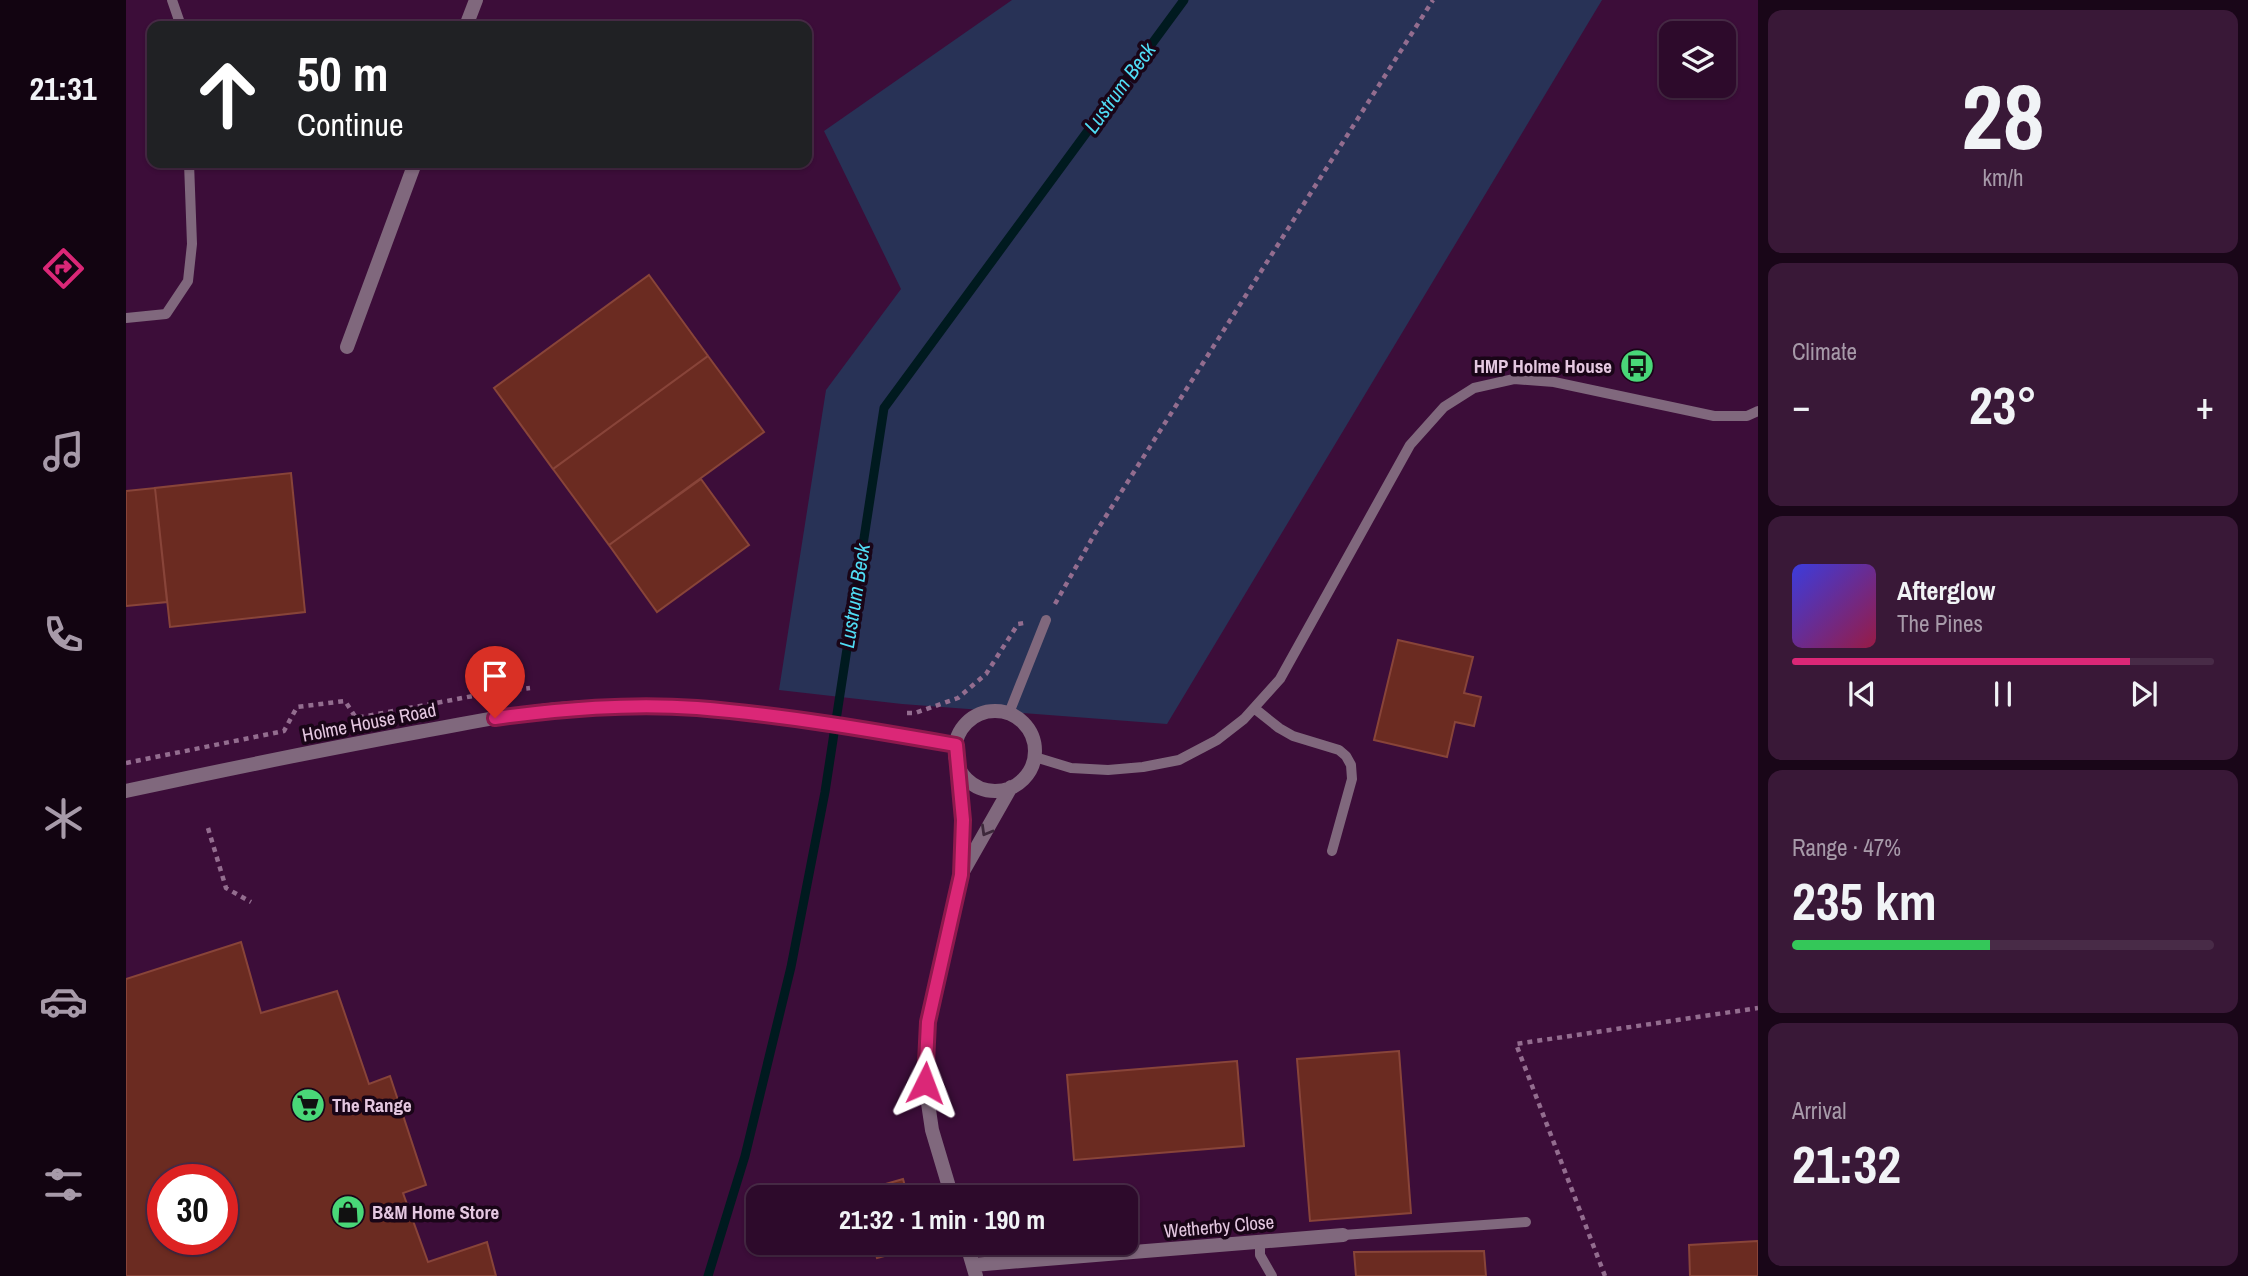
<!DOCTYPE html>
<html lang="en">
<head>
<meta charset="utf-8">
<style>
	body { margin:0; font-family:"Archivo Narrow",sans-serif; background:#391837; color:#f1f3f6; height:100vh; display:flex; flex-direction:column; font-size:26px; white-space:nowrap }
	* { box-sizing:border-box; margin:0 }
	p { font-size:23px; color:#a79aa9 }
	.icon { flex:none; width:38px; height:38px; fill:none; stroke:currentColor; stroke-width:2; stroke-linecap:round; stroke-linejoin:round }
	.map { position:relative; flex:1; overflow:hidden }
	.panel { display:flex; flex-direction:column; gap:10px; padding:10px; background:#190618; width:490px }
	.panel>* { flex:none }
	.guide { position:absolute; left:21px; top:21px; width:665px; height:147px; border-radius:14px; box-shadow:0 2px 5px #0004,0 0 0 2px #482b47; background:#202124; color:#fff; overflow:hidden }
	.buttons { position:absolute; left:1533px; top:21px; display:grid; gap:14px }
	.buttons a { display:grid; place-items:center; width:77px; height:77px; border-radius:14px; background:#2d0a2b; box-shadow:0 2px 5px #0004,0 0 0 2px #482b47; font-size:35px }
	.speed { position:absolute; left:21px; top:1164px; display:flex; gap:14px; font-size:35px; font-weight:700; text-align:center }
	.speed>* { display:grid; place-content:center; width:91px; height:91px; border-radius:50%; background:#2d0a2b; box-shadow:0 2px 5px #0004,0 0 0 2px #482b47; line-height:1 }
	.speed .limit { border:10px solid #d22; background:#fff; color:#111 }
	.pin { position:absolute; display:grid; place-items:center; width:60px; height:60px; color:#fff; margin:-72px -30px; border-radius:50% 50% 50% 0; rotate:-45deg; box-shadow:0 0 7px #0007 }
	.pin .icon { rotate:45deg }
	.me { position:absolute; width:77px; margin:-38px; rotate:3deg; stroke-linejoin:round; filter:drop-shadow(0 0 5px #0008) }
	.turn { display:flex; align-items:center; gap:24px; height:147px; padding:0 35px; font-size:32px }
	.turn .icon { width:91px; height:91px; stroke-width:2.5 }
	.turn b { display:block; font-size:49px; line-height:60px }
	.big { font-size:52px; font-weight:700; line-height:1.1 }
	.panel .widget { flex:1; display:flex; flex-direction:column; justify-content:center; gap:10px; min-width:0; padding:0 24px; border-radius:14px; background:#391837 }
	.panel .dial { align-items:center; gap:0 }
	.dial b { font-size:91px; line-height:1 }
	.song { display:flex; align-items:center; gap:21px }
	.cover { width:84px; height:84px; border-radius:10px; background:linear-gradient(135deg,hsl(240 70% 55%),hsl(340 70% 35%)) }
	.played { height:7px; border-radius:4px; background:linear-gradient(90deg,#db2777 80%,#482b47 80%) }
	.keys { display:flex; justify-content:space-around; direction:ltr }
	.heat { display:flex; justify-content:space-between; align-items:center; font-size:38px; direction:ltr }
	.charge { height:10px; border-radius:5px; background:linear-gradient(90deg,#34c759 47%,#482b47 0) }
	.trip { position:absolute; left:620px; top:1185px; width:392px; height:70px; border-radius:14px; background:#2d0a2b; box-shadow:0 2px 5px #0004,0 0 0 2px #482b47; font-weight:700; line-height:70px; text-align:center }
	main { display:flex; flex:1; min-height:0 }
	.tabs { display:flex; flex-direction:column; width:126px; justify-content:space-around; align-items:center; background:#120411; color:#a79aa9 }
	.tabs .icon { width:49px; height:49px }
	.tabs .on { color:#db2777 }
	.tabs b { font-size:32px; color:#f1f3f6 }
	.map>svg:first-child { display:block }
</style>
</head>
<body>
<main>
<nav class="tabs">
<b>21:31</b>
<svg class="icon on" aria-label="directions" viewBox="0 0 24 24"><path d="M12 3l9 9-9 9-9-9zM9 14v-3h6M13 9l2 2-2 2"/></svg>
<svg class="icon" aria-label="music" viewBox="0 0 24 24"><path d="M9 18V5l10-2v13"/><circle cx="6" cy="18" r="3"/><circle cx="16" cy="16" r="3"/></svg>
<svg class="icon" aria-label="phone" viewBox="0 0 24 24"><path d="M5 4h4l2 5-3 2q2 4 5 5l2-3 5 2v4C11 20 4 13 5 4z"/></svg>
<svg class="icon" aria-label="climate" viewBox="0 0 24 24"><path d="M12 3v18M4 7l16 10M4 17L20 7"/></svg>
<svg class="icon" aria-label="car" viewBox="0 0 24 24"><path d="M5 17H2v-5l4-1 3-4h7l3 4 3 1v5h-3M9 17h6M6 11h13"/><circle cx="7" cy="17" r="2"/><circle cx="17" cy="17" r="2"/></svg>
<svg class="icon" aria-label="filters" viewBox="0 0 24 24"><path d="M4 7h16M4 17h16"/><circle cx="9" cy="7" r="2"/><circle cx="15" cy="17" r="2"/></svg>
</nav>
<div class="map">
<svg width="1632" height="1276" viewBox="0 0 1632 1276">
	<rect width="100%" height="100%" fill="#3c0d39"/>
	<path fill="#283256" d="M886,0H1476L1041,724L776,704L653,690L700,390L775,289L698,131Z"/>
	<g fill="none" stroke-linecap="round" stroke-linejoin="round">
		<path stroke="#001a1f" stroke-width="9" d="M582,1276L619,1156L665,967L699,792L758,408L1058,0"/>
	</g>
	<path fill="#6b2b21" stroke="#884439" stroke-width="2" fill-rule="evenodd" d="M523,275L582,356L427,469L368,388Z
		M582,356L638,432L483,545L427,469Z
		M165,473L179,612L44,627L29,488Z
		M575,479L623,545L531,612L483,545Z
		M29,488L41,602L0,606V491Z
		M1272,640L1347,657L1338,693L1355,697L1348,726L1329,722L1321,757L1248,740Z
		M115,942L135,1013L211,991L243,1084L264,1076L300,1185L277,1193L302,1262L361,1242L370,1276H0V979ZM37,1180H96V1239H37Z
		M1273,1051L1285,1213L1184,1221L1171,1059Z
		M1111,1061L1118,1146L948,1160L941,1075Z
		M777,1179L782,1197H734L732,1192Z
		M1632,1241V1276H1564L1563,1245Z
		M746,1242H795L796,1246L751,1258Z
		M1358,1251L1360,1276H1230L1228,1252Z"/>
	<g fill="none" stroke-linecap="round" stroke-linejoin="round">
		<path stroke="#936d8f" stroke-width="4.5" stroke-dasharray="5 5" stroke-linecap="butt" d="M929,604L968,535L1307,0
			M781,713H789L832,698L860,674L892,624L898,623
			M0,763L158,731L171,707L219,701L230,718L363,693L404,688
			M82,828L100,888L125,902
			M1479,1276L1390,1044L1632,1008"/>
		<path stroke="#80687d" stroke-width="10" d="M46,0L55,26
			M0,318L40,314L62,281L66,244L63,163
			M1128,708L1153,728L1167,736L1213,750L1220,756L1225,765L1226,779L1206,851
			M883,713L920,620
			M909,757L945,768L982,770L1017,767L1053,760L1091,740L1118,719L1154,679L1284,445L1318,407L1348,388L1388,379L1428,382L1588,416H1621L1632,411
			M1217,1235L1400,1222
			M1134,1242V1255L1146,1276"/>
		<path stroke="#80687d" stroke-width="14" d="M340,26L350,0
			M221,347L289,163
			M829 751a40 40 0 1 1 80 0a40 40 0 1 1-80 0Z
			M833,768L837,820L835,870
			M0,791C97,770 194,750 292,732C339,724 386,713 434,709C565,697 700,723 830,745
			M826,1197L806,1130L799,1083L801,1022L835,875L885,787
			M840,1242L850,1276
			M847,1265L1217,1235"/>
	</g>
	<defs><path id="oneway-chevron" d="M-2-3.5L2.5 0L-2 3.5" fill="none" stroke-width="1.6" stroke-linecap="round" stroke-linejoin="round" transform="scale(1.75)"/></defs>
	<use stroke="#3d283b" href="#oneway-chevron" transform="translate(860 831) rotate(120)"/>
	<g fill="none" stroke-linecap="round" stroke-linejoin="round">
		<g stroke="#8e194d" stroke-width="18">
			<path id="route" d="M369,718C436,709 503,703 571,708C658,715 744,730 830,745L837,820L835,875L802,1022L799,1083"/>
		</g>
		<use href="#route" stroke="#db2777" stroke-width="12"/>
	</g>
	<defs>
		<g id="bus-disc" transform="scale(1.75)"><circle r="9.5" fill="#49d778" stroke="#190517"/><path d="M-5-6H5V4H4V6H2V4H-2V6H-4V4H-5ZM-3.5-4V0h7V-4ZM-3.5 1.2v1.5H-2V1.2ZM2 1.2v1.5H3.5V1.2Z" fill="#111"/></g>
		<g id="supermarket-disc" transform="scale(1.75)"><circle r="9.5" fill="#49d778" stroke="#190517"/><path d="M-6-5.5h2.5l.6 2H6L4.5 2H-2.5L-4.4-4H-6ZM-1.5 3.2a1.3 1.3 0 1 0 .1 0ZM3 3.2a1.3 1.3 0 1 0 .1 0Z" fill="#111"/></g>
		<g id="shop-disc" transform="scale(1.75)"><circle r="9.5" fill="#49d778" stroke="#190517"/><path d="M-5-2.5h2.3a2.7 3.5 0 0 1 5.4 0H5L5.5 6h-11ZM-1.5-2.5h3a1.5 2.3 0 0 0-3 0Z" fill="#111"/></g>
	</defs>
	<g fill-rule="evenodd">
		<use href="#bus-disc" x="1511" y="366"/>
		<use href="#supermarket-disc" x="182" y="1105"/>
		<use href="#shop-disc" x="222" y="1212"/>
	</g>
	<g text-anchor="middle" stroke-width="7" stroke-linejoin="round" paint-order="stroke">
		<g font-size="19" font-weight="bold" fill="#e4c7e0" stroke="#190517" text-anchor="start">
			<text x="1486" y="373" text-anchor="end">HMP Holme House</text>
			<text x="206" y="1112">The Range</text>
			<text x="246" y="1219">B&amp;M Home Store</text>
		</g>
		<g font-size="19" fill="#e4c7e0" stroke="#190517">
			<text transform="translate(243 722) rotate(-11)" y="7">Holme House Road</text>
			<text transform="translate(1093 1226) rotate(-5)" y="7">Wetherby Close</text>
		</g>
		<g font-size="21" font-style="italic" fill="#50dcf4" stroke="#190517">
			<text transform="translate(994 88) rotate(-54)" y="7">Lustrum Beck</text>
			<text transform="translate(729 596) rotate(-81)" y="7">Lustrum Beck</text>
		</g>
	</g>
</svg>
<div class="buttons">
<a><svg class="icon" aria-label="layers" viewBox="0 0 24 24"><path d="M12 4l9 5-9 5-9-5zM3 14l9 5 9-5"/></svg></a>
</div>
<div class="speed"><div class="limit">30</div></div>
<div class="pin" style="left:369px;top:718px;background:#d93025"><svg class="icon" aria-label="arrive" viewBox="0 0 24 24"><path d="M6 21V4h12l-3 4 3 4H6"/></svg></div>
<svg class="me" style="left:799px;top:1083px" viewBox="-20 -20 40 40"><path d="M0-17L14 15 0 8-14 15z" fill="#db2777" stroke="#fff" stroke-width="4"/></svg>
<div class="trip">21:32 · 1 min · 190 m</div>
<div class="guide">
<div class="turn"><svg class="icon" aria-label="ahead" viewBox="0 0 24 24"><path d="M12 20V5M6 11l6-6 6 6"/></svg><div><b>50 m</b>Continue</div></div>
</div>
</div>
<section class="panel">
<div class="widget dial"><b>28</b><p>km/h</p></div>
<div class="widget"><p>Climate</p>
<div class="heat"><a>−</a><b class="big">23°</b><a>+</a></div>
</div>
<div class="widget">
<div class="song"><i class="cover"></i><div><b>Afterglow</b><p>The Pines</p></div></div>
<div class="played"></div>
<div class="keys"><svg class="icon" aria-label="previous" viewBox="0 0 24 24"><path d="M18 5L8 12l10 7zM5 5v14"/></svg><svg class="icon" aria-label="pause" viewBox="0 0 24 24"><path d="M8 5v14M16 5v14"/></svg><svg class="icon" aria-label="next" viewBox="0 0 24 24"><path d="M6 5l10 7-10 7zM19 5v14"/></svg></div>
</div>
<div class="widget"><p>Range · 47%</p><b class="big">235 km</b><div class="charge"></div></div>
<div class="widget"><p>Arrival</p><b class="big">21:32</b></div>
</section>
</main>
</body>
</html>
